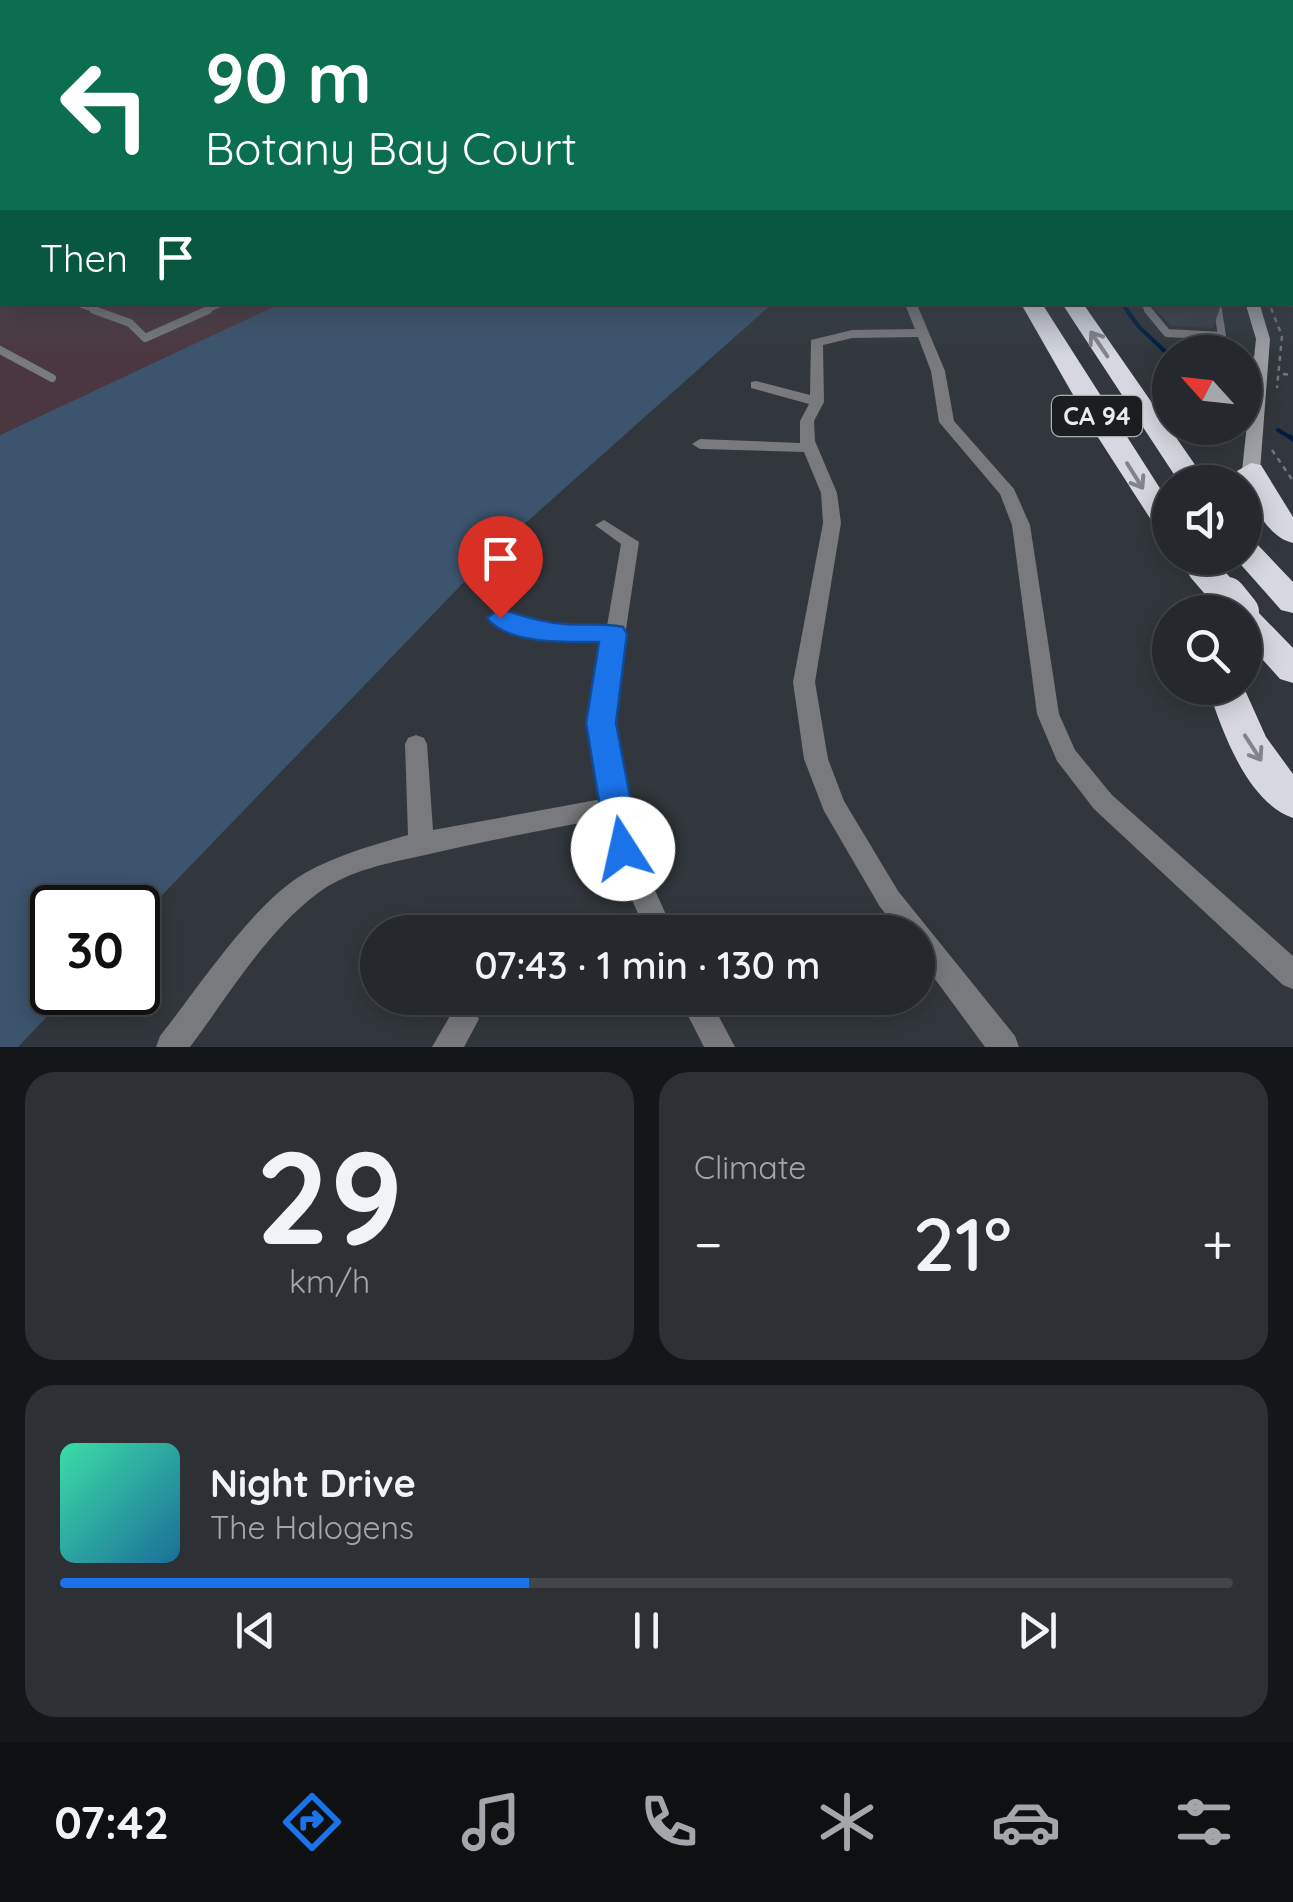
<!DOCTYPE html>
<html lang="en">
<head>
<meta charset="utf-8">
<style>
	body { margin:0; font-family:Quicksand,sans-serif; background:#2d3135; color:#f1f3f6; height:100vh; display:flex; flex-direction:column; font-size:38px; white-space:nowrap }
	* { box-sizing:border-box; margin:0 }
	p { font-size:32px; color:#a3a6aa }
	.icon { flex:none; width:55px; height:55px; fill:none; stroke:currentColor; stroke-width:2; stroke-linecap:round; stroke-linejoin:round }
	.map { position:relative; height:1047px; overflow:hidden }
	.drawer { display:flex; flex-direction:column; gap:25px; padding:25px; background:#141719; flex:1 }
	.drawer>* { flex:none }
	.guide { position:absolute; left:0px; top:0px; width:1295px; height:305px; box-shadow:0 5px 25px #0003,0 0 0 2px #424549; background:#0b6e4f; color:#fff; overflow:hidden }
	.needle { width:65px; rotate:297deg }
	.buttons { position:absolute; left:1152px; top:335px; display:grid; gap:20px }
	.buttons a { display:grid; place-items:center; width:110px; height:110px; border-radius:50%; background:#25292d; box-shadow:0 5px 25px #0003,0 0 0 2px #424549; font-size:50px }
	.speed { position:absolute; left:30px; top:885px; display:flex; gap:20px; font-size:50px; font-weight:700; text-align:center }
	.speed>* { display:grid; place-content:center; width:130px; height:130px; border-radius:50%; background:#25292d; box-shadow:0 5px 25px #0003,0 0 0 2px #424549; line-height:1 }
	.speed .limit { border:5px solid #111; border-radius:15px; background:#fff; color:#111 }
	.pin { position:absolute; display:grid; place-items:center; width:85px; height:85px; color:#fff; margin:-102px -42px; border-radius:50% 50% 50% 0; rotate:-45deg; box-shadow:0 0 10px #0007 }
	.pin .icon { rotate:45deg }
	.me { position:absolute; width:110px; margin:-55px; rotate:350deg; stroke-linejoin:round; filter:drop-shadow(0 0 8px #0008) }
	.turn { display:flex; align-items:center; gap:35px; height:210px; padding:0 40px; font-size:45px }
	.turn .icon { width:130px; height:130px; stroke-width:2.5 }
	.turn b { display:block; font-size:70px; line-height:85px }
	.then { display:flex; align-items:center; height:95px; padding:0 40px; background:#0003; gap:20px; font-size:38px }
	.big { font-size:75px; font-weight:600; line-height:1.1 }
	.drawer .tile { flex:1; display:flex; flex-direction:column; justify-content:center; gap:15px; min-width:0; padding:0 35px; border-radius:30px; background:#2d3135 }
	.drawer .dial { align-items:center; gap:0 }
	.dial b { font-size:130px; line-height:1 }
	.song { display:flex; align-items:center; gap:30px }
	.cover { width:120px; height:120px; border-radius:15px; background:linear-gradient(135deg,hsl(160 70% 55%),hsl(200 70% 35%)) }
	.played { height:10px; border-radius:5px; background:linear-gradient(90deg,#1a73e8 40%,#424549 40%) }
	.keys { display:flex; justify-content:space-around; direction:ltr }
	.heat { display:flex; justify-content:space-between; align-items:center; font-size:55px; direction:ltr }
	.drawer .tiles { flex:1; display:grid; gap:25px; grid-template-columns:1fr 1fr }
	.tile:last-child { grid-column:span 2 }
	.trip { position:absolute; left:360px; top:915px; width:575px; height:100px; border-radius:50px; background:#25292d; box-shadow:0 5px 25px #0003,0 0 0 2px #424549; font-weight:600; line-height:100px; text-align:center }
	.dock { display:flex; height:160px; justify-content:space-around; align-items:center; background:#0f1012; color:#a3a6aa }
	.dock .icon { width:70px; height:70px }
	.dock .active { color:#1a73e8 }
	.dock b { font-size:45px; color:#f1f3f6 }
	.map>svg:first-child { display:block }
</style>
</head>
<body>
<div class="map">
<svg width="1293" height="1047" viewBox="0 0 1293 1047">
	<rect width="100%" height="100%" fill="#31373c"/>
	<path fill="#4b373f" d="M0,209L2,302L284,303L0,435Z"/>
	<path fill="#3c546d" d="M284,302L773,303L494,551L138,920V908H52V992L69,993L18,1047H0V435Z"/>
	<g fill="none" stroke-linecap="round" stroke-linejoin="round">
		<path stroke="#001d40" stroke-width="4" d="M1121,302L1139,327L1170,356
			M1278,430L1293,439"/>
		<path stroke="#001d40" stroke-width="5" d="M1290,437L1293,439"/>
		<path stroke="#71767b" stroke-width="2.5" stroke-dasharray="5 5" stroke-linecap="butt" d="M1271,308L1282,336L1277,388
			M1283,374L1293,375
			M1272,450L1293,481"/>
		<path stroke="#797a7d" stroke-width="5" d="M2,212V216
			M72,302L100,312
			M1141,302L1150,312
			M1212,302L1219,312
			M0,304L6,302
			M203,312L226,302"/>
		<path stroke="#797a7d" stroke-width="8" d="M94,310L130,323L145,338L208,310
			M1148,310L1167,333L1222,336L1218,310
			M1193,337L1214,352
			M0,350L52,378
			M1245,359L1262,362"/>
		<path fill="#797a7d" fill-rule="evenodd" d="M904,302H916L945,371L954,421L1014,489L1030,525L1059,714L1075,750L1112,795L1293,956V989L1283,985L1094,809L1057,761L1037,714L1012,525L1000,494L939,422L931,371L918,337L852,338L823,345L824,402L814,421L815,441L837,493L841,523L815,682L828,759L844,801L898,891L1015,1036L1019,1047H985L918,956V932H900L880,907L824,811L804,759L793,682L823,523L821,493L804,452L700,449L692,444L700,439L800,443V421L809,404L751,388V382L756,381L810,395L811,340L852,330L915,329Z
			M604,520L639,542L612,723L636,849L674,932H646L610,849L605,818C545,830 484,841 425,855C389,863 349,870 318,893C265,933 229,995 190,1047H156L160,1036C199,987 252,904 305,873C337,855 373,845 408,835L405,744L408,738L416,735L424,738L427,744L433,830L602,799L590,723L604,640C574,640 512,640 490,618L493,613L500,611L556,624L607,626L621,544L595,525Z
			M679,998H709L735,1047H704Z
			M464,1004L474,1009L479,1019L464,1047H432L454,1009Z"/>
		<path fill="#9fa0a5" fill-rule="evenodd" d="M1292,290H1293V298H1292Z
			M1245,302H1259L1270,339L1260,471L1251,477L1242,471L1256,339Z"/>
		<path fill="#d6d7e0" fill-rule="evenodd" d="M1020,302H1041L1170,504V535L1159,532L1155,526L1092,428Z
			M1061,302H1082L1207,482H1179Z
			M1251,463L1261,465L1293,517V543C1263,536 1249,494 1237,471Z
			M1245,541L1256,543L1293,582V613L1281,610L1235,558H1245Z
			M1245,608L1257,611L1293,648V683L1280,679L1245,640V612H1232Z
			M1208,688H1244L1266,737L1293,774V818C1247,802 1222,731 1208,688Z"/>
		<path stroke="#d6d7e0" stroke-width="30" d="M1203,569L1229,599"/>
		<path stroke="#d6d7e0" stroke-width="38" d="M1227,596L1240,612"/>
	</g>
	<path fill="#3d4147" d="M1150,302H1222L1213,328L1171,326Z"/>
	<defs><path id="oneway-shaft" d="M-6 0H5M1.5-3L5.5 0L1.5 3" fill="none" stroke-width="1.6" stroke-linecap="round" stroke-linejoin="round" transform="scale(2.5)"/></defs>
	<g stroke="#82848a">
		<use href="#oneway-shaft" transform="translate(1099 344) rotate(-124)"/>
		<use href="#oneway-shaft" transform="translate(1135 476) rotate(58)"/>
		<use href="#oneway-shaft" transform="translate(1253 748) rotate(57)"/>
	</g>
	<linearGradient id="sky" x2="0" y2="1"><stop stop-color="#1b1e21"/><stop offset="0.59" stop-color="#485361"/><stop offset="1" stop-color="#485361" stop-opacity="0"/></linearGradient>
	<rect width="1293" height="356" fill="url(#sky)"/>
	<path fill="#1a73e8" stroke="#114b97" stroke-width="2.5" d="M500,609C522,615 542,623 565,624C584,626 604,622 623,627L627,634L616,723L640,849L635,859L623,863L612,859L607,849L586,723L599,642C568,642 508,645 487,618Z"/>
	<g text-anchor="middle" stroke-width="10" stroke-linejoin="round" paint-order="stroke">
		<rect fill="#1b1e20" stroke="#aaaeb1" stroke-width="2.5" x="1052" y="396" width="90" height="40" rx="8"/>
		<g font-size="25" font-weight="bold" fill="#e7ebef">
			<text x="1097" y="425">CA 94</text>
		</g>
	</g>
</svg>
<div class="buttons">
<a><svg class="needle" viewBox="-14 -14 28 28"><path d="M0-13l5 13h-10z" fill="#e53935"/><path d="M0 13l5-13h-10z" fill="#a3a6aa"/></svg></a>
<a><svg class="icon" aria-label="sound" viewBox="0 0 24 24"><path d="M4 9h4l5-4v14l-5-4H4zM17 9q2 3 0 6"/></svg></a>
<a><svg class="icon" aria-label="search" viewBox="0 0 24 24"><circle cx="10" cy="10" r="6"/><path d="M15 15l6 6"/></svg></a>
</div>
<div class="speed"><div class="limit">30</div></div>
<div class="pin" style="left:500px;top:618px;background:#d93025"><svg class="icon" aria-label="arrive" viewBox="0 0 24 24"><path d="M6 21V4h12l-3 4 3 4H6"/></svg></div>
<svg class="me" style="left:623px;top:849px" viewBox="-20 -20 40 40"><circle r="19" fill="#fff"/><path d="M0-13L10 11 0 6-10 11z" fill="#1a73e8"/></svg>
<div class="trip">07:43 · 1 min · 130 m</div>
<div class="guide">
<div class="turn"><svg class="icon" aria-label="left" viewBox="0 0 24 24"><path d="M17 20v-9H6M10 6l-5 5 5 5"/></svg><div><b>90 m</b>Botany Bay Court</div></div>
<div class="then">Then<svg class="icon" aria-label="arrive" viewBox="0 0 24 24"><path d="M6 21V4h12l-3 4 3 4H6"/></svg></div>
</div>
</div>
<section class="drawer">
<div class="tiles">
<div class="tile dial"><b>29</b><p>km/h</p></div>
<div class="tile"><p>Climate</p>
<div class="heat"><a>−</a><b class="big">21°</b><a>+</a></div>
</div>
<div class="tile">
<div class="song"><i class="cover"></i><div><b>Night Drive</b><p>The Halogens</p></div></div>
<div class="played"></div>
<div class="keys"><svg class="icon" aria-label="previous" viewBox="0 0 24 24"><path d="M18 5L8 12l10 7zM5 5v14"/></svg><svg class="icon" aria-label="pause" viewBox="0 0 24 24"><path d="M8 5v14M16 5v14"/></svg><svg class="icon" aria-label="next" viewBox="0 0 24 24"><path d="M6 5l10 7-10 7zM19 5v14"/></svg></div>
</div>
</div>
</section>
<nav class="dock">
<b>07:42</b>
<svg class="icon active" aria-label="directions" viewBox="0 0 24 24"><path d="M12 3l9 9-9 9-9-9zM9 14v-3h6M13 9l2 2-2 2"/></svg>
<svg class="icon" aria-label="music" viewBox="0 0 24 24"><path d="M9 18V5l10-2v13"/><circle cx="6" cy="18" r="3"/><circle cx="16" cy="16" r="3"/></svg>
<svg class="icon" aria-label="phone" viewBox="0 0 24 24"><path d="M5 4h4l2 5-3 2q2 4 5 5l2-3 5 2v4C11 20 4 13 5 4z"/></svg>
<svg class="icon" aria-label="climate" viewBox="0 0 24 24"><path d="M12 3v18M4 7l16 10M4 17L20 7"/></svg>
<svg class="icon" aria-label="car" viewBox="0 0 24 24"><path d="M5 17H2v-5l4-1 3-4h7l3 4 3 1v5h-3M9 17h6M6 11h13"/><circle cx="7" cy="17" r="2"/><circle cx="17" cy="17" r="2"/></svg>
<svg class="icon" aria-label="filters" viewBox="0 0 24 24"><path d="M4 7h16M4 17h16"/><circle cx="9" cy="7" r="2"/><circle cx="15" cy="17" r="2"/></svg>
</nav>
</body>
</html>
